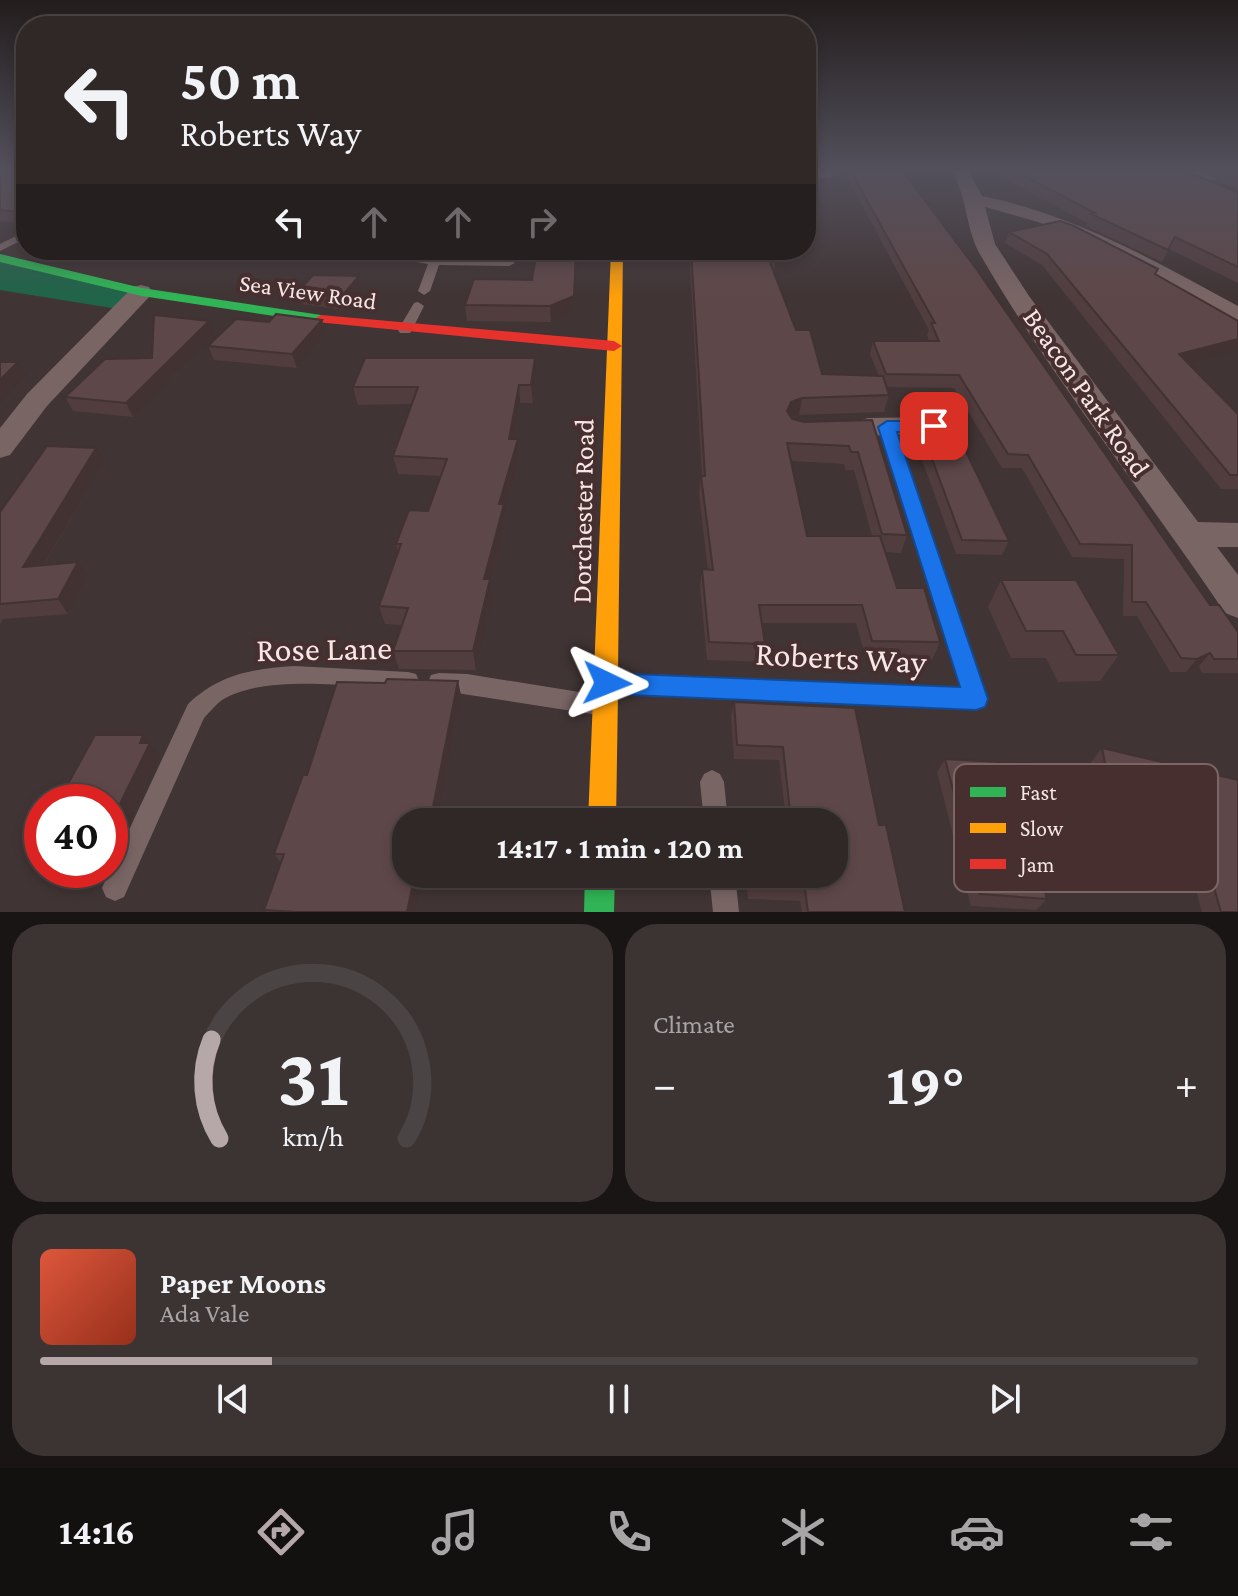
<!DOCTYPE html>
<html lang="en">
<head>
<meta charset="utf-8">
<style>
	body { margin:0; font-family:"Crimson Pro",serif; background:#3c3333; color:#f1f3f6; height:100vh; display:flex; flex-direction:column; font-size:30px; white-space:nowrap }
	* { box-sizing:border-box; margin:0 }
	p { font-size:26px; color:#a8a5a7 }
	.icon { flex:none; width:44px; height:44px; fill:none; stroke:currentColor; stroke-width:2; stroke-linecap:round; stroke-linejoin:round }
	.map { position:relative; height:912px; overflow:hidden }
	.details { display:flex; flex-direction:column; gap:12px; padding:12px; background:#1a1515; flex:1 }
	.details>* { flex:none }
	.top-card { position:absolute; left:16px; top:16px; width:800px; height:244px; border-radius:32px; box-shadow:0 4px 12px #0003,0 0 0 2px #4b4444; background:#302727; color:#f1f3f6; overflow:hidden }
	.speed { position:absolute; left:24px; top:784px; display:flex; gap:16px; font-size:40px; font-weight:700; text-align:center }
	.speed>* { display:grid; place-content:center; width:104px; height:104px; border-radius:50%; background:#302727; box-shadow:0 4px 12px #0003,0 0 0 2px #4b4444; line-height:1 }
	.speed .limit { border:12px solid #d22; background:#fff; color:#111 }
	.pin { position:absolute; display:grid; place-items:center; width:68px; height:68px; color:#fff; margin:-34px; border-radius:16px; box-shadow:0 4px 12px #0006 }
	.me { position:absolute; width:88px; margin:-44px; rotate:92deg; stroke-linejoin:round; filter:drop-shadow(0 0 6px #0008) }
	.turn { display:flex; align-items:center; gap:28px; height:168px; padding:0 32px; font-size:36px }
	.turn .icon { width:104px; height:104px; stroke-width:2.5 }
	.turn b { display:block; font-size:56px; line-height:68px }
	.lanes { display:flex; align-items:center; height:76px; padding:0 32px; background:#0003; justify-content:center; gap:40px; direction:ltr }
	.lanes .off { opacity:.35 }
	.big { font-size:60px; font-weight:700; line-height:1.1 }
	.details .card { flex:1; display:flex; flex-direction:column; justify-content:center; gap:12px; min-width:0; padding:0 28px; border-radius:32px; background:#3c3333 }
	.details .dial { align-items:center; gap:0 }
	.dial svg { height:208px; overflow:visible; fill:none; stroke:#4b4444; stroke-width:7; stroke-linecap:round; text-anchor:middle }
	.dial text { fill:#f1f3f6; stroke:none }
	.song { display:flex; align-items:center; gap:24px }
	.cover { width:96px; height:96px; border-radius:12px; background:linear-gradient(135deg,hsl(10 70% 55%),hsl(10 70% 35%)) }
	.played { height:8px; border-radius:4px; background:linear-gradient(90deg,#b6a8a8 20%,#4b4444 20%) }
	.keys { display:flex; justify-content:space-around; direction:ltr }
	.heat { display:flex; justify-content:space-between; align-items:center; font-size:44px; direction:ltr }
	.details .tiles { flex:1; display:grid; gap:12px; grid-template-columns:1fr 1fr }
	.card:last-child { grid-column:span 2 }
	.trip { position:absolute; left:392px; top:808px; width:456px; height:80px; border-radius:32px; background:#302727; box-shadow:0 4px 12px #0003,0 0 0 2px #4b4444; font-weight:700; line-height:80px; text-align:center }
	.menu { display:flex; height:128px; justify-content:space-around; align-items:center; background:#131010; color:#a8a5a7 }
	.menu .icon { width:56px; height:56px }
	.menu .on { color:#b6a8a8 }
	.menu b { font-size:36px; color:#f1f3f6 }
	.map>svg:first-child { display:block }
</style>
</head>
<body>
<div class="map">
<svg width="1238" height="912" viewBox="0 0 1238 912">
	<rect width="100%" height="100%" fill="#403434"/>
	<path fill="#206449" d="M0,258L141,292L124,310L0,290Z"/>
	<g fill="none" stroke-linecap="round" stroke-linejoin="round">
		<path fill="#7a6565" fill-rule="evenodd" d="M806,171L829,172L834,175L829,178L806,177Z
			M26,231V238L0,251V244Z
			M372,250L435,259L509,260L515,263L509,266L439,265L430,291L424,295L418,291L428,264L372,254Z
			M418,302L424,306L412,330L410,333H400L398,330L414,303Z
			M294,666L408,672L416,674L419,681L416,688L408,690C358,687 265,673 222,700C215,705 210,712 204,718L124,897L115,901L106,897L102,888L106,879L188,704C220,674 252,669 294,666Z
			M439,673L467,674L598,695L606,698L609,705L606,712L598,715L431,689L428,682L431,675Z
			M712,770L720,774L724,782L728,822H704L700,782L704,774Z
			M709,874H735L739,912H713Z"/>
		<path fill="#7a6565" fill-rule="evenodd" d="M951,170H968L982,196C1075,215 1155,261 1238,306V323L1071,235L1038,222L985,207L995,244L1029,296L1198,522L1238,523V547H1217L1238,575V618L1225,613C1145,494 1053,380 981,256C965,229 968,197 951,170Z
			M1238,170V178L1193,182L1184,177L1193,172Z
			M141,285L149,287L152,292L149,297L47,406L10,455L0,458V428L27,394L133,287Z
			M934,417L944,420L948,426L944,432L868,436L858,433L854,427L858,421L868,418Z"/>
		<path fill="#30b455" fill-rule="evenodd" d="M0,254L142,288L321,315L328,319L321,323L142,296L0,262Z
			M585,874H615L614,912H584Z"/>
		<path fill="#ff9f0a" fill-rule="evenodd" d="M611,250H623L618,673L960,687L922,566L925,560L932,558L939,560L942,566L988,699L985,707L976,710L618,694L616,822H588Z"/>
		<path fill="#e5322d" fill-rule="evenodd" d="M321,315L614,341L622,346L614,351L316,322L314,319Z
			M887,422L896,427L942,566L939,572L932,574L925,572L922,566L878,427Z"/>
	</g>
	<path fill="#513d3e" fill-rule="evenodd" d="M0,170H26V224L0,221Z
		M843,170H902L1210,605L1238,632V673H1202L1199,666L1186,672H1170L1137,616H1123L1124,559L1072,557L1022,468H1002L954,388L886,387L889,395L884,412L799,415L792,418L804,422L872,420L907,535L901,553L885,552L897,588L940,642L932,660L866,659L856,623H762L765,644L761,662L707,660L700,587L702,569L708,570L699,494L701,476H702L689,250H774L776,257L774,272L796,330L822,374L879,376L870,354L873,341H929L927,335L929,330ZM791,461L844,464L846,470H854L872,536H807Z
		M990,170H1184L1238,193V283L1169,249L1162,262L1086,226L1087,223Z
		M1197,170H1238V190Z
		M1009,232L1155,274L1188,363L1238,414V489H1221L1042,265L1005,243Z
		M122,250H151L146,253Z
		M576,250L574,311L551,322L467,321L465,305L532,280Z
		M359,276L362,289L345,310L301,304L298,292Z
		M322,320L326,333L297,368L214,360L208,346L269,322Z
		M214,334L133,417L73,411L65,397L152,358Z
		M536,375L533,403H520L514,439H518L520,457L505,512L506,522L491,582L493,597L476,670L399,669L393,651L402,625L385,624L379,606L398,553L396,544L428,511L441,476L398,474L393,456L412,404L358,405L353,387Z
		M922,432L1009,541L1002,555L956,554L917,446Z
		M104,462L44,565L88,577L68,614L3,619L0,624V512Z
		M1001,580L1119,655L1100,681L1058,682L1046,658H1011L988,607Z
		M461,695L437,822H406L415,912H266L264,910L281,863L274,854L307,775Z
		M734,702L879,825L905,912H802L800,901L748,899L746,874H834V822H745L746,818L786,820L779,760L734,759L731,716Z
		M1102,748L1238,780V912H1202L1189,865L1109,844L1115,858L1103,870L1037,866L1047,899L1036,910L971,906L937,772L945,759L1092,767L1091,762Z
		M42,832V860L32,851Z"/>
	<path fill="#423232" d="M576,250L574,311L551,322L550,306Z
		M359,276L362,289L345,310L341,297Z
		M322,320L326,333L297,368L292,354Z
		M209,321L214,334L133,417L126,403Z
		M1238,339V350L1172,367L1179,354Z
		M535,358L536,375L533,403L531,385Z
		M18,362L26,375L0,403V380Z
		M519,385L520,403L511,457L509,439Z
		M802,398L799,415L788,419L787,411L791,402Z
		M518,439L520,457L505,512L506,522L491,582L493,597L476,670L473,651L484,579L499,504Z
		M96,448L104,462L34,581L23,567Z
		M78,562L88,577L68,614L58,599Z
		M1210,653L1199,666L1186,672L1197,659Z
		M458,681L461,695L437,822H430Z
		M143,735L160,757L110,863V824Z
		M415,874H422L415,912H407Z"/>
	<path fill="#5e4748" stroke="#423232" stroke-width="2" d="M0,170H26V213L0,210Z
		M850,170H902L977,270L1210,605H1219L1238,632V659H1214L1210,653L1197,659L1181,658L1146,602H1132V545L1080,544L1028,455L1008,454L959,375L886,374L873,341H939L931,323H935Z
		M1013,170H1184L1238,193V267L1175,237L1168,250L1091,214L1095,213Z
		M1225,170H1238V176Z
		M1060,221L1074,226L1158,269L1155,274L1238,321V339L1179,354L1238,414V475H1230L1047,254L1009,232Z
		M537,250H576L574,296L550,306L465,305L474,279L532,280Z
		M691,250H774L776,257H768L796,330H810L822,374L883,376L889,395L802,398L791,402L787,411L792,419L804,422L872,420L907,535L882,534L858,452H851L849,446L787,443L807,536H880L897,588H924L940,642L872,641L862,605H759L765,644L709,642L702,569L713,570L701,476H705Z
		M313,275L359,276L341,297L298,292Z
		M276,314L322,320L292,354L208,346L236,319L269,322Z
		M154,315L209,321L126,403L65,397L105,359L152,358Z
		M365,358H535L531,385H519L509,439H518L499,504H504L484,579H490L473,651H393L408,608L379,606L401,544H396L409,510L428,511L447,459L393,456L418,387H353Z
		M0,362H18L0,380Z
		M922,432L957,433L1009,541L962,540Z
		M47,446L96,448L23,567L78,562L58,599L0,604V512Z
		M1001,580H1076L1119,655H1076L1063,631H1026Z
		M387,679L458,681L430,822H406V874H415L407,912H297L264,910L284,854H274L303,775H307L337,682L385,683Z
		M734,702L855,708L879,825H886L905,912H808L805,889L752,887L751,874H834V822H746V818L791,821L783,747L737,745Z
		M95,735H143L140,743H150L110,824V802H58Z
		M1102,748L1238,780V912H1221L1204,852L1102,826L1115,858L1032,853L1047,899L980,894L945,759L1106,768Z
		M42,832V851H32Z"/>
	<linearGradient id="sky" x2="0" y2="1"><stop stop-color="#231d1d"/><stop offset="0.57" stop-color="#53505c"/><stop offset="1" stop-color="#53505c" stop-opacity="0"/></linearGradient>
	<rect width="1238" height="297" fill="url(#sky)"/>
	<path fill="#1a73e8" stroke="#114b97" stroke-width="2" d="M887,421H934L943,426L934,432H897L988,699L985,707L976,710L607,694L599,691L595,683L599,676L607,673L960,687L878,427Z"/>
	<g text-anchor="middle" stroke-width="8" stroke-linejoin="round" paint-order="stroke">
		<g font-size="24" fill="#f6e7e6" stroke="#462f2e">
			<text transform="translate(308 292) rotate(8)" y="8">Sea View Road</text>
		</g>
		<g font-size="28" fill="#f6e7e6" stroke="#462f2e">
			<text transform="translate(1087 392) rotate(55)" y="10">Beacon Park Road</text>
			<text transform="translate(582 511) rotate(-89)" y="10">Dorchester Road</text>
		</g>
		<g font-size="34" fill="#f6e7e6" stroke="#462f2e">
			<text transform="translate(324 648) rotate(-1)" y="12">Rose Lane</text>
			<text transform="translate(841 657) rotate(3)" y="12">Roberts Way</text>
		</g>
	</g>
	<rect x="954" y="764" width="264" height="128" rx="12" fill="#462f2e" stroke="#7b6665" stroke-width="2"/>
	<rect x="970" y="787" width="36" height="10" fill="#30b455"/>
	<rect x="970" y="823" width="36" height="10" fill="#ff9f0a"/>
	<rect x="970" y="859" width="36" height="10" fill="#e5322d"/>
	<g font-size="22" fill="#f6e7e6">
		<text x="1020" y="800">Fast</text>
		<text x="1020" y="836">Slow</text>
		<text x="1020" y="872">Jam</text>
	</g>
</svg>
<div class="speed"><div class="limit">40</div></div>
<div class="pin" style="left:934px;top:426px;background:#d93025"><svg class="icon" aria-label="arrive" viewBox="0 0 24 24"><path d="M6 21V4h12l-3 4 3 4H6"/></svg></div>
<svg class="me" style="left:607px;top:683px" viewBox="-20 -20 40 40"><path d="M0-17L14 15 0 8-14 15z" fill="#1a73e8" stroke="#fff" stroke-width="4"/></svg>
<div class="trip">14:17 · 1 min · 120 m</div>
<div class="top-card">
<div class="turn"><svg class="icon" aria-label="left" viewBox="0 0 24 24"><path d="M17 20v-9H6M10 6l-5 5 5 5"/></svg><div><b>50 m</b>Roberts Way</div></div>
<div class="lanes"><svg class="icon" aria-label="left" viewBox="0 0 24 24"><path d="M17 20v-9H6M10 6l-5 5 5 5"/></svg><svg class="icon off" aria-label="ahead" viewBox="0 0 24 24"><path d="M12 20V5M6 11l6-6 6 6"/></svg><svg class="icon off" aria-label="ahead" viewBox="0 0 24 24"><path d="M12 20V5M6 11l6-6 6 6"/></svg><svg class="icon off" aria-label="right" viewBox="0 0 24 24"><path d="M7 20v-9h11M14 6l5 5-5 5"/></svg></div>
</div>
</div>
<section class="details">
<div class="tiles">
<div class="card dial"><svg viewBox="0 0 100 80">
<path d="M14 69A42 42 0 1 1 86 69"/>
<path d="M14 69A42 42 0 0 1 11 31" stroke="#b6a8a8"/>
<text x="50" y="56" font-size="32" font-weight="700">31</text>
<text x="50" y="72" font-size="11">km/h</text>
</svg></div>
<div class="card"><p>Climate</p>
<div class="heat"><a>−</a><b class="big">19°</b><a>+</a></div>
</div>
<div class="card">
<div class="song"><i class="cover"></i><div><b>Paper Moons</b><p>Ada Vale</p></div></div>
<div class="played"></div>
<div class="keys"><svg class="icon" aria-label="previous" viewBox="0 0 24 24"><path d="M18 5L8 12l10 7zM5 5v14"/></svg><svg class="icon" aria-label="pause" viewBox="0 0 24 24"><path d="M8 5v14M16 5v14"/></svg><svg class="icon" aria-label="next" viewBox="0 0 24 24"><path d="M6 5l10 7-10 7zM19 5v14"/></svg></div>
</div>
</div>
</section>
<nav class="menu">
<b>14:16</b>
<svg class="icon on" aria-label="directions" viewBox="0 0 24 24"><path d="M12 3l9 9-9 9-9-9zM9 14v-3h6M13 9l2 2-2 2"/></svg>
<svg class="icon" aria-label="music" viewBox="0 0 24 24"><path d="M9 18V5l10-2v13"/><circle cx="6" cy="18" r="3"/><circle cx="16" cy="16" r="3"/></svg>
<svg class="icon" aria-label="phone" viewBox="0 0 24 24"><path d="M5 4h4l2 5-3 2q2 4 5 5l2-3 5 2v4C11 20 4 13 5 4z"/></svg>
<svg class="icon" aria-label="climate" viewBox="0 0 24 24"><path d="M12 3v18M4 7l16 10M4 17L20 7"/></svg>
<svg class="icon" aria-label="car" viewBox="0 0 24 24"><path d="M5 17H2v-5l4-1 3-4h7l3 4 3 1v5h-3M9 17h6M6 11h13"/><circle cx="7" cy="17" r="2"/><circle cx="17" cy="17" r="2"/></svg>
<svg class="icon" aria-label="filters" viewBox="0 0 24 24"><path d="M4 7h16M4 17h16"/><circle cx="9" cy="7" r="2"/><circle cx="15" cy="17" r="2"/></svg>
</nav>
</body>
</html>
